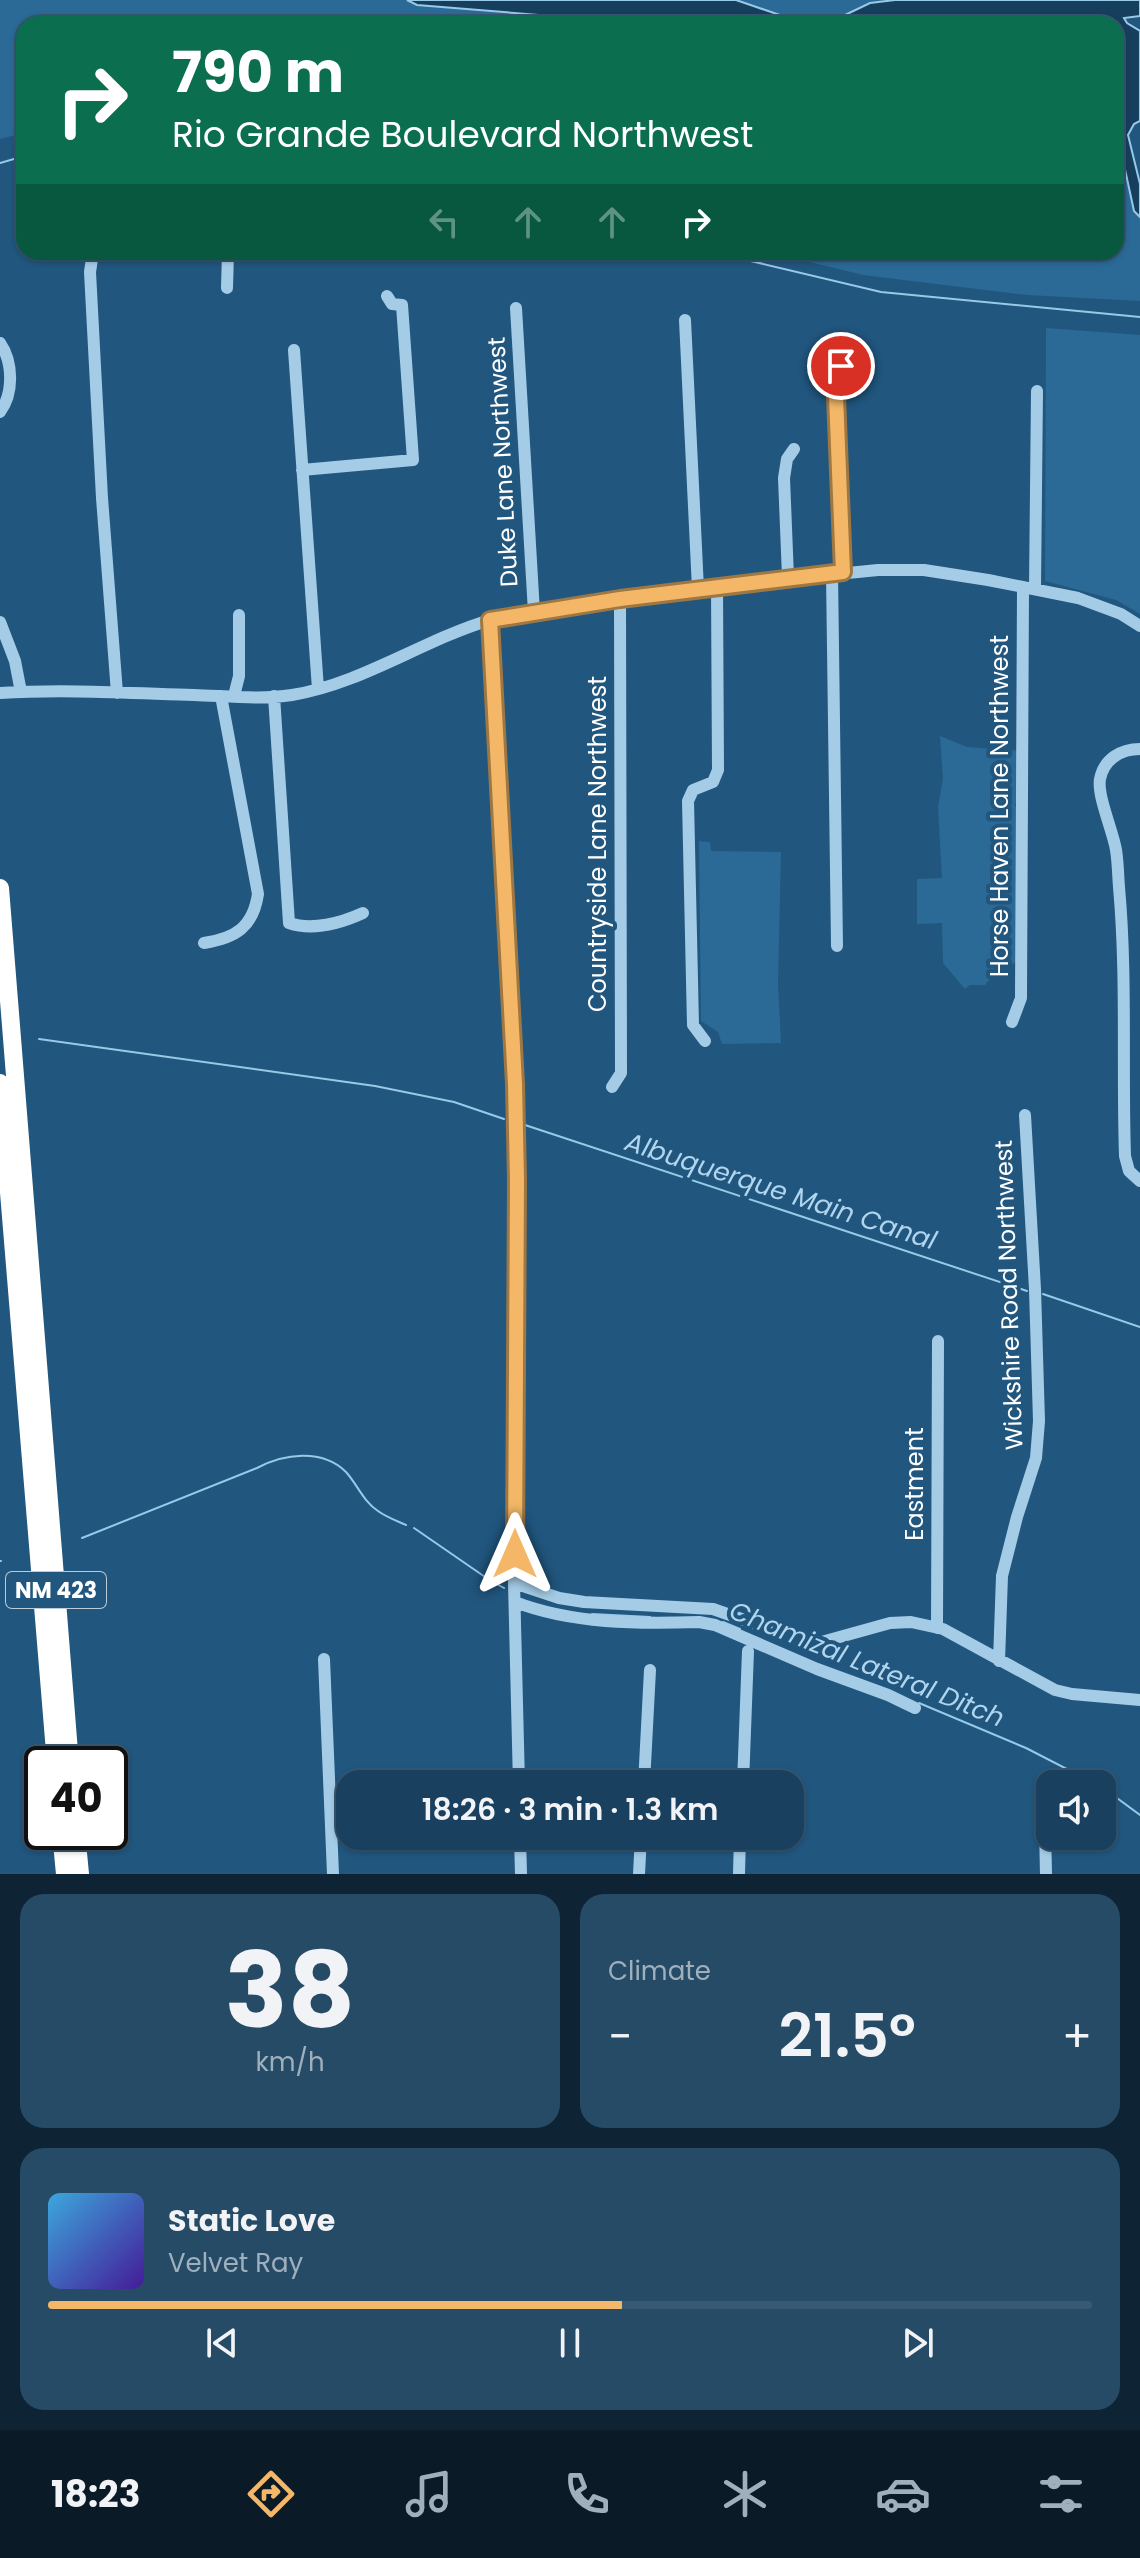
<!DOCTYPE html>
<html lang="en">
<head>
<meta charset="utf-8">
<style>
	body { margin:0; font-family:Poppins,sans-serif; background:#264b67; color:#f1f3f6; height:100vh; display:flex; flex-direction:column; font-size:30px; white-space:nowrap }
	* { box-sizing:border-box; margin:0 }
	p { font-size:26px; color:#9fafbc }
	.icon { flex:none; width:44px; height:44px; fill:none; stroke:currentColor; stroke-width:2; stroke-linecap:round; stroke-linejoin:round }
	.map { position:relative; height:1874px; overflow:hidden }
	.sheet { display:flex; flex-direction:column; gap:20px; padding:20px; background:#0e2334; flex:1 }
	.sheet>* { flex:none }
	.top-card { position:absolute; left:16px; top:16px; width:1108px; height:244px; border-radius:24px; box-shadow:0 2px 6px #0004,0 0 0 2px #375973; background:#0b6e4f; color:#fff; overflow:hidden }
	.tools { position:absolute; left:1036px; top:1770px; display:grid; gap:16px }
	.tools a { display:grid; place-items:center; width:80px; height:80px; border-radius:16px; background:#19405e; box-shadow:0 2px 6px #0004,0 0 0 2px #375973; font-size:40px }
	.speed { position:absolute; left:24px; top:1746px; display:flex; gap:16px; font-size:40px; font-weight:700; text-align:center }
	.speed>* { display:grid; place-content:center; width:104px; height:104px; border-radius:50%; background:#19405e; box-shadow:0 2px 6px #0004,0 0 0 2px #375973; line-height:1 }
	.speed .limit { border:4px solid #111; border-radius:12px; background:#fff; color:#111 }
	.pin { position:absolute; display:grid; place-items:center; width:68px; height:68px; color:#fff; margin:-34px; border:4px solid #fff; border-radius:50%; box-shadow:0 2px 8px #0007 }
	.me { position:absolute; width:88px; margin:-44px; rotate:0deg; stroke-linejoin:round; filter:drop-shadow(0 0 6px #0008) }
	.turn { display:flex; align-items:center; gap:28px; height:168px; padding:0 24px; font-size:36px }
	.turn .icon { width:104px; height:104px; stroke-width:2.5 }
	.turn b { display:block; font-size:56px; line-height:68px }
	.lanes { display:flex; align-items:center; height:76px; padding:0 24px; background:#0003; justify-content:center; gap:40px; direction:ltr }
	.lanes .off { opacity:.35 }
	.big { font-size:60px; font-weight:600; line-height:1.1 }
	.sheet .card { flex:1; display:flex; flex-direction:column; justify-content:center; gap:12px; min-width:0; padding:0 28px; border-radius:24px; background:#264b67 }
	.sheet .dial { align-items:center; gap:0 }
	.dial b { font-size:104px; line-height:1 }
	.song { display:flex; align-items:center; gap:24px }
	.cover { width:96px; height:96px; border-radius:12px; background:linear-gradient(135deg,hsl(200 70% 55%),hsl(260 70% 35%)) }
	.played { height:8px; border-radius:4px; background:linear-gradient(90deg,#f3b767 55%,#375973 55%) }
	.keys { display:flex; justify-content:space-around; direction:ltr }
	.heat { display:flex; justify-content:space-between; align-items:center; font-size:44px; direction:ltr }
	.sheet .tiles { flex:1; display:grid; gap:20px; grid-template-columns:1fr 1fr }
	.card:last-child { grid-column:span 2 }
	.trip { position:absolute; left:336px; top:1770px; width:468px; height:80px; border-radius:24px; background:#19405e; box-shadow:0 2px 6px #0004,0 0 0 2px #375973; font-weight:600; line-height:80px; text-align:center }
	.tab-bar { display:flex; height:128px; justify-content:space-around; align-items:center; background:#0a1a26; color:#9fafbc }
	.tab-bar .icon { width:56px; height:56px }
	.tab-bar .current { color:#f3b767 }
	.tab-bar b { font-size:36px; color:#f1f3f6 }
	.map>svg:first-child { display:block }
</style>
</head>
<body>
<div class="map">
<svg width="1140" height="1874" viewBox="0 0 1140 1874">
	<rect width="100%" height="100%" fill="#21567e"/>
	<path fill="#2b6a96" d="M0,0H407L417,5L649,24H24V133L0,139Z
		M736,0H895L870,3L843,16L803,23Z
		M1116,128L1134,210L1140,217V301L1027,295L863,275L769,252H1116Z
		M1046,328L1140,335V614L1116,600L1045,581Z
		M940,736L967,747L1020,751L1019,785L1015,806L1020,808L1018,960C1007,970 993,973 985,985H970L965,989L943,963L942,923L917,924V879L942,878L938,807L943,779Z
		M699,841L710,842L711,851L781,852L778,984L781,1043L722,1044L718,1032L701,1021Z"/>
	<path fill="#163f5d" stroke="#99c9e8" stroke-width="2" d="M407,0H736L803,23L843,16L870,3L895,0H1140V16L1124,18L1127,23L1140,31V121L1134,124L1128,135L1140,184V217L1134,211L1116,128V24H649L417,5Z"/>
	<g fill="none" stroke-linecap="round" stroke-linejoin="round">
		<path stroke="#99c9e8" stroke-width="2" d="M0,163L24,156
			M713,252L881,292L1140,317
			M39,1039L375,1086L454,1102L504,1119
			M525,1125L1027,1291
			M1043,1294L1140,1327
			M414,1528L488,1579L504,1588
			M82,1538L257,1468C283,1454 322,1448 346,1472C357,1484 363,1501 378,1511C386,1517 397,1521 406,1525
			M0,1561H1
			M592,1614L650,1617
			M723,1622L740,1629
			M919,1703L1026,1748L1096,1784
			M1102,1787L1140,1815"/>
		<path stroke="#a5cce7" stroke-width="12" d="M93,252L90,272L102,498L117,693
			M227,288L228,252
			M516,308L534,612
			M685,320L698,589
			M0,343C13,362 14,393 0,412
			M294,350L318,689
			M302,470L413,460L402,305L392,304L387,296
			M843,572L836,396L838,376L845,360
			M832,573L837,946
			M788,577L784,478L787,459L794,449
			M1035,589L1037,391
			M490,620L517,1180L514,1583L519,1784
			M0,622L15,661L21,692
			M0,693C64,689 130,693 194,695C226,696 260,700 292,695C361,684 423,640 490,620L717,586L878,570H924L988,580L1078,598L1121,614L1140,626
			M234,696L239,676V615
			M274,696L289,923C312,931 341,923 363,913
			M1140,749C1121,749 1104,759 1100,779C1097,796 1113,831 1116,850C1118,862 1118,875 1119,887C1127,976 1122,1067 1125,1156L1129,1171L1140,1181
			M204,943C236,938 253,927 258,894L221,696
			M1012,1022L1021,998L1023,588
			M705,1041L693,1025L688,801L693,790L713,782L718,770L717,586
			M612,1087L621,1073L620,599
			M514,1583L559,1598L584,1602L713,1609L787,1635L818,1643L890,1623L911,1622L943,1629L1055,1690L1072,1694L1140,1700
			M515,1602C572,1624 638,1624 699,1622L715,1625L817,1669L888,1695L915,1708
			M937,1628L938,1341
			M324,1659L333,1874
			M999,1661L1002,1576L1017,1517L1036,1458L1039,1421L1035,1289L1025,1115
			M1044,1782L1046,1874
			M644,1784L650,1670
			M743,1784L748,1651
			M520,1836L521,1874
			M639,1874L641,1836
			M739,1874L740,1836"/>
		<path stroke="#fff" stroke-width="18" d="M0,888L70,1764
			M0,1083L56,1764
			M61,1832L65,1874
			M76,1832L80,1874"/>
	</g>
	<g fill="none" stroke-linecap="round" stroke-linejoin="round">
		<g stroke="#9e7743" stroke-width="20">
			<path id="route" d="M515,1554L517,1180L515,1084L490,620L620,599L843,572L836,396L841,366"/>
		</g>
		<use href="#route" stroke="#f3b767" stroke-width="14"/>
	</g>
	<g text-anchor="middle" stroke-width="8" stroke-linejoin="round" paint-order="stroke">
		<rect fill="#21567e" stroke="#bcccd8" stroke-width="2" x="6" y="1572" width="100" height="36" rx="6"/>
		<g font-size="22" font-weight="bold" fill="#fff">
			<text x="56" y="1598">NM 423</text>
		</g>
		<g font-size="24" fill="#fff" stroke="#21567e">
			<text transform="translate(503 462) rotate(-93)" y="8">Duke Lane Northwest</text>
			<text transform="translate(1000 806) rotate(-90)" y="8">Horse Haven Lane Northwest</text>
			<text transform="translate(598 844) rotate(-90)" y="8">Countryside Lane Northwest</text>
			<text transform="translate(1009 1295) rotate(-92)" y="8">Wickshire Road Northwest</text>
			<text transform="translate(915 1484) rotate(-90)" y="8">Eastment</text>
		</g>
		<g font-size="26" font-style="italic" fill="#b0d5ee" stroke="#21567e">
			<text transform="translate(781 1191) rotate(18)" y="9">Albuquerque Main Canal</text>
			<text transform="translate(867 1664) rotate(22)" y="9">Chamizal Lateral Ditch</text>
		</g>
	</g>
</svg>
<div class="tools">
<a><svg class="icon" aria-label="sound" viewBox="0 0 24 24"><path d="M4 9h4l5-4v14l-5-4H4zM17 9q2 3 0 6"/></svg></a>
</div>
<div class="speed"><div class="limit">40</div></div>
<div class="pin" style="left:841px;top:366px;background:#d93025"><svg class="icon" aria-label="arrive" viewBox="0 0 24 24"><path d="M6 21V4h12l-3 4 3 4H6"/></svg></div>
<svg class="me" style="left:515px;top:1554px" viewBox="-20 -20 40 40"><path d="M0-17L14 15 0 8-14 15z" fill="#f3b767" stroke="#fff" stroke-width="4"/></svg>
<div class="trip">18:26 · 3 min · 1.3 km</div>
<div class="top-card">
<div class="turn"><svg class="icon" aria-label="right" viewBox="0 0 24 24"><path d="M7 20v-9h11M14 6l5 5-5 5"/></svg><div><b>790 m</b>Rio Grande Boulevard Northwest</div></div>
<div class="lanes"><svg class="icon off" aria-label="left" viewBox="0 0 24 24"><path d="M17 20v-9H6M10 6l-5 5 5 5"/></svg><svg class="icon off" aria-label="ahead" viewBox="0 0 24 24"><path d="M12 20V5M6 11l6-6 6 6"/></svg><svg class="icon off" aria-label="ahead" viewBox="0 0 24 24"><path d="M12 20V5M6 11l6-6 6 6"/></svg><svg class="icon" aria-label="right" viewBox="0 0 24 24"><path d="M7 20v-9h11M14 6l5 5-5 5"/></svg></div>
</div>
</div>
<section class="sheet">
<div class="tiles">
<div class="card dial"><b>38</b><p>km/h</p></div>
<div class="card"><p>Climate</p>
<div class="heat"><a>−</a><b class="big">21.5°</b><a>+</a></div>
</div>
<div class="card">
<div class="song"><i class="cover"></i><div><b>Static Love</b><p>Velvet Ray</p></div></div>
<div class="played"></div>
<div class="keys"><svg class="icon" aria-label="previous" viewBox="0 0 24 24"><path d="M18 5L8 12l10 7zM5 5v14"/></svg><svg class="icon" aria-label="pause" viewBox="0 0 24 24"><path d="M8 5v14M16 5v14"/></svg><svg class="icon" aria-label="next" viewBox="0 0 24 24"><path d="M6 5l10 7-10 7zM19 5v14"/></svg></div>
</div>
</div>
</section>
<nav class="tab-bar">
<b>18:23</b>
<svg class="icon current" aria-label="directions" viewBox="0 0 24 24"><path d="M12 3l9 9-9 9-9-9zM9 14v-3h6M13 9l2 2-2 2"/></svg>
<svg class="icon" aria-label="music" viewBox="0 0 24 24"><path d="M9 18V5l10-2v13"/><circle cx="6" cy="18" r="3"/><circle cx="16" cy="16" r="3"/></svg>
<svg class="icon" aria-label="phone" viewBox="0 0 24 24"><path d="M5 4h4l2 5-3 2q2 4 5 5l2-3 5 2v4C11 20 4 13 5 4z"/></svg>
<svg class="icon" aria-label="climate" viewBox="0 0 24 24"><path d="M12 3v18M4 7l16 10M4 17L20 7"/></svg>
<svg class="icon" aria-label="car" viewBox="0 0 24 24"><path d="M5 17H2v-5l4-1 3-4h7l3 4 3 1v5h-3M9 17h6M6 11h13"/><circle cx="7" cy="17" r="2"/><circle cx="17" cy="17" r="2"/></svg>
<svg class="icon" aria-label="filters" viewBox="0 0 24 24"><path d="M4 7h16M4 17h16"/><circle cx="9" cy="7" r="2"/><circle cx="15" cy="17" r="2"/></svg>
</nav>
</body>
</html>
